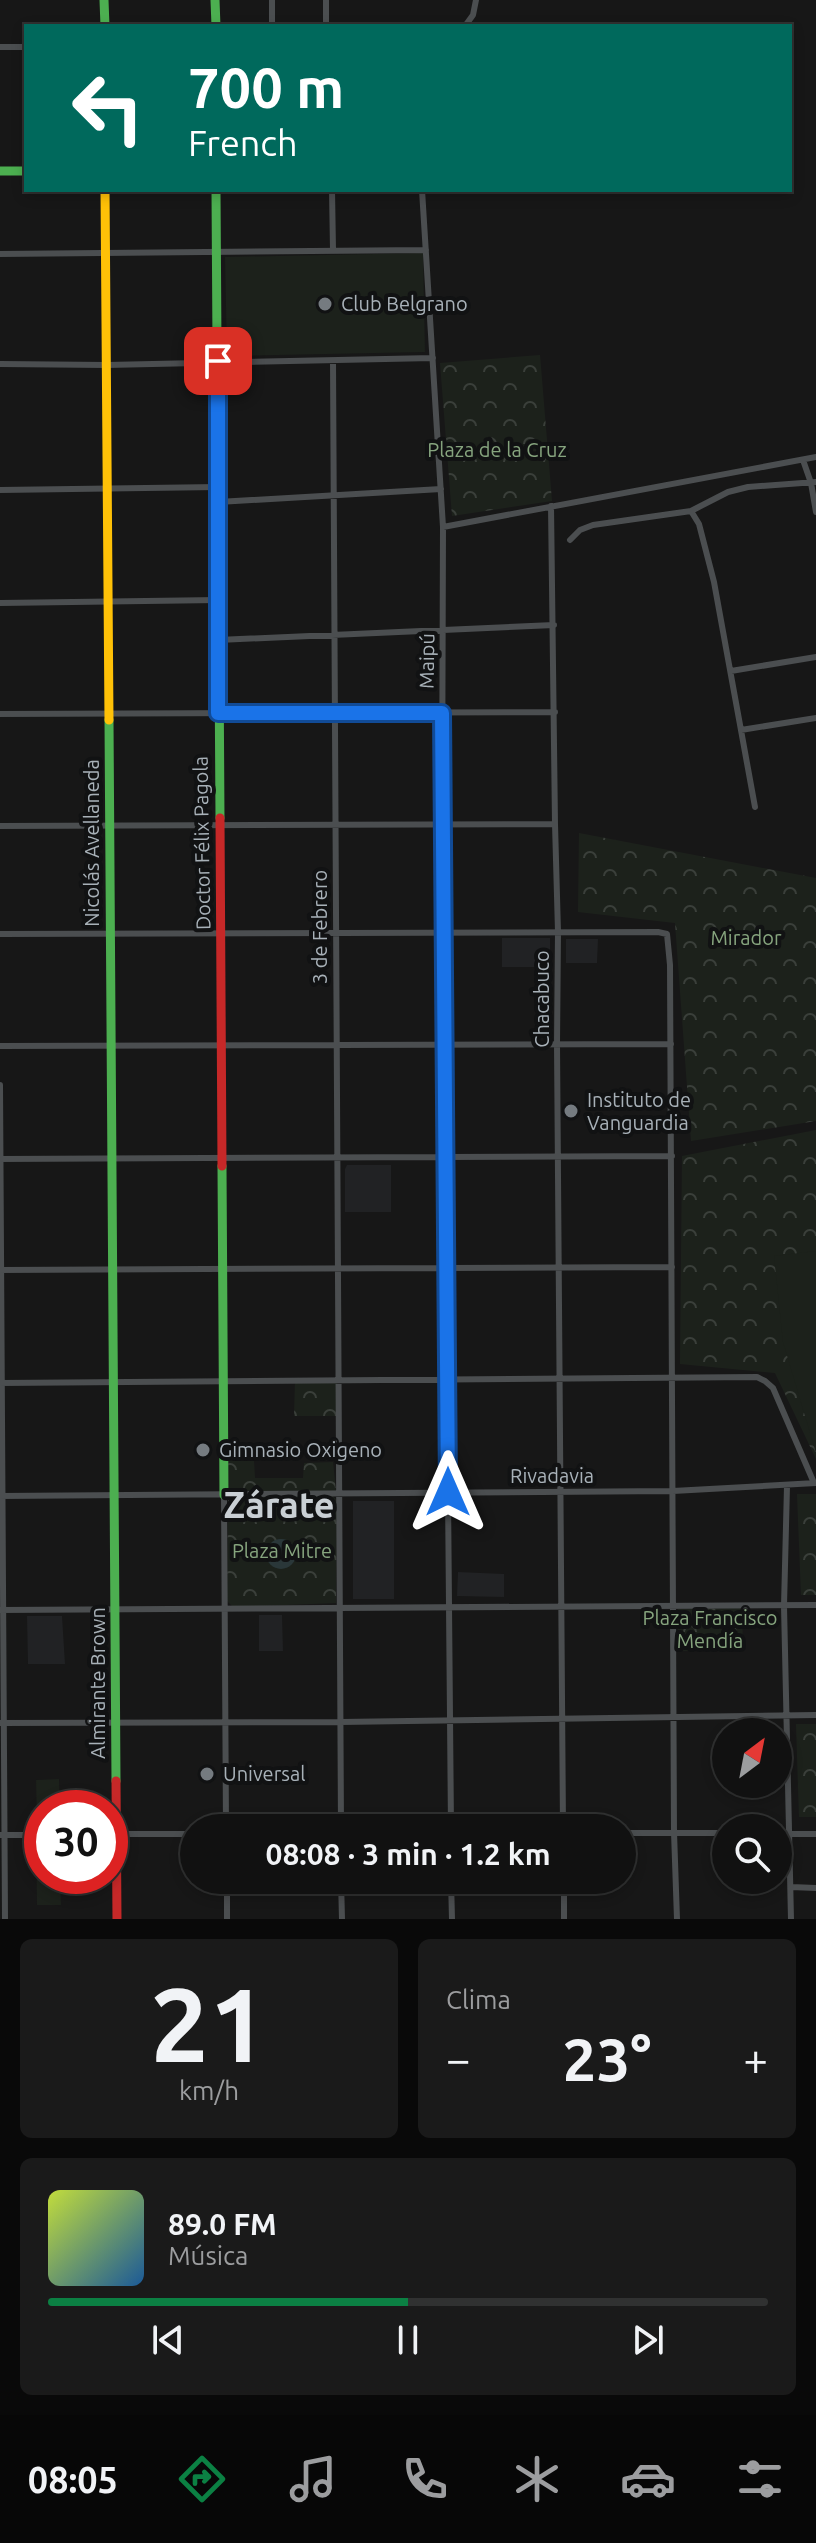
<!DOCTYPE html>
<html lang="es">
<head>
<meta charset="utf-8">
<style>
	body { margin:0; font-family:Ubuntu,sans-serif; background:#1a1a1a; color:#f1f3f6; height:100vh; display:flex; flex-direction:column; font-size:30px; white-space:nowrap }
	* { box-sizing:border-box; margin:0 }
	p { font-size:26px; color:#9c9d9f }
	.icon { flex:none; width:44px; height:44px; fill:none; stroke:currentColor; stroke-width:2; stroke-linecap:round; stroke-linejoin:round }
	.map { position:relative; height:1919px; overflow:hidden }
	.sheet { display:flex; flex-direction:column; gap:20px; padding:20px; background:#090909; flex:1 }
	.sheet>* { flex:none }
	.guide { position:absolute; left:24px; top:24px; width:768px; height:168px; border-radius:0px; box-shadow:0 4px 12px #0003,0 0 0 2px #303131; background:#00695c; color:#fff; overflow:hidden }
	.needle { width:52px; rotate:32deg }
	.fabs { position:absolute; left:712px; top:1718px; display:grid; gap:16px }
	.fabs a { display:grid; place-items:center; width:80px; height:80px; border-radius:50%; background:#111; box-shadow:0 4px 12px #0003,0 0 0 2px #303131; font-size:40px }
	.speed { position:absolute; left:24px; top:1790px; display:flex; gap:16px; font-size:40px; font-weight:700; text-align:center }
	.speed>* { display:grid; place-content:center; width:104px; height:104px; border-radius:50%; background:#111; box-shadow:0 4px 12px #0003,0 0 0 2px #303131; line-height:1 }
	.speed .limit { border:12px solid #d22; background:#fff; color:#111 }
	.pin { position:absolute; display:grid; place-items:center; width:68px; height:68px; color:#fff; margin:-34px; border-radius:16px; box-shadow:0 4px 12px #0006 }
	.me { position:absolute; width:88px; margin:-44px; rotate:0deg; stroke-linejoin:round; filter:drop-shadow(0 0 6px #0008) }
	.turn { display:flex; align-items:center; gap:28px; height:168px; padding:0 32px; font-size:36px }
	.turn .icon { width:104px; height:104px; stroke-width:2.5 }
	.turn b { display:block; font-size:56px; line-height:68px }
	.big { font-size:60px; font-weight:700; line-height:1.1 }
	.sheet .tile { flex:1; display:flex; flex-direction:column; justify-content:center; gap:12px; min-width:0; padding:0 28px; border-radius:12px; background:#1a1a1a }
	.sheet .dial { align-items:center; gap:0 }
	.dial b { font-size:104px; line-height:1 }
	.song { display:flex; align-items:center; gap:24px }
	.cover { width:96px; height:96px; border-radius:12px; background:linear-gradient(135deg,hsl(70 70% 55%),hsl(210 70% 35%)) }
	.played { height:8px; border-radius:4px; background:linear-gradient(90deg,#0b8043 50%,#303131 50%) }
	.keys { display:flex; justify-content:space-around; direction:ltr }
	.heat { display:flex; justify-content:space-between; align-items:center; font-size:44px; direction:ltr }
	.sheet .tiles { flex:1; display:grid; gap:20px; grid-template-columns:1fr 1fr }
	.tile:last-child { grid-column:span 2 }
	.trip { position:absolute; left:180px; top:1814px; width:456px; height:80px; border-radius:40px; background:#111; box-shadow:0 4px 12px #0003,0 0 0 2px #303131; font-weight:700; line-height:80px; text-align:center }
	.dock { display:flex; height:128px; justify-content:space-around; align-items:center; background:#070707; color:#9c9d9f }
	.dock .icon { width:56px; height:56px }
	.dock .on { color:#0b8043 }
	.dock b { font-size:36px; color:#f1f3f6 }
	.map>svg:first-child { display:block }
</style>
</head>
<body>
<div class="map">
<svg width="816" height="1919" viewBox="0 0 816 1919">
	<defs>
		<pattern id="park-crowns" width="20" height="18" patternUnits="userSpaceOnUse" patternTransform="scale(2)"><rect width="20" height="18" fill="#1c211b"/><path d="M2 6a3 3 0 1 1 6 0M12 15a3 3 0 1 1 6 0" fill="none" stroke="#3a3f3a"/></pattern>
	</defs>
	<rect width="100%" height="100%" fill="#171717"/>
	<path fill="#212224" d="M502,938H550V967H502Z
		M566,939H598L597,963H566Z
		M347,1165H391V1212H345V1169Z
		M353,1501H394V1599H353Z
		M458,1572L504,1574V1597L457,1596Z
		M259,1615H282L283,1651H259Z
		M27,1616H62L65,1664H28Z"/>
	<path fill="url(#park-crowns)" d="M540,355L552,501L452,516L440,363Z
		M579,833L816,878V1121L691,1141L675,923L578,912Z
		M816,1130V1459L775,1373L680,1364L682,1156Z
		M295,1381L337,1382L336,1416H294Z
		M228,1460L254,1461L255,1478H303L304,1463L333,1462L336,1491L229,1492Z
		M797,1494H816V1595H801Z
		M332,1495L337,1501L336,1603L233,1607L227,1601L228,1498Z
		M742,1608L743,1650L678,1651V1609Z
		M796,1724H816V1817H799Z"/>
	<path fill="#1c211b" d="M423,253L425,352L227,356L225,257Z
		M816,1251V1453L783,1342L774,1256Z
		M59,1779L60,1808H42V1826H37L36,1780Z
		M36,1841H42V1876H60L61,1905H37Z"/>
	<path fill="#2a3739" d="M266 1554a15 15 0 1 1 30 0a15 15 0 1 1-30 0Z"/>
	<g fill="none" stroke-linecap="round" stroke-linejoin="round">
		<path stroke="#4b4e50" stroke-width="6" d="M272,0V26
			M326,0V26
			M465,26L473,15L476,0
			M0,47H26
			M332,190L333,250
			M422,190L443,527L442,824L451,1828
			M0,254L426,250
			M333,361L341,1828
			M0,364L107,365L433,358
			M803,460L811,483L816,512
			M0,490L218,487
			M218,502L441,489
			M551,506L555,824L558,932L557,1044L563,1828
			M691,511L699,524L714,582L755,807
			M443,527L816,457
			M570,540L580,530L593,525L691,511L728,492L748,487L816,482
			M0,603L218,600
			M218,640L554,625
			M731,671L816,657
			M0,714L555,712
			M741,730L816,718
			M0,826L555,824
			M0,934L658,932L667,934L670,965L674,1832L677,1919
			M0,1046L671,1044
			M0,1085L5,1919
			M0,1159L672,1156
			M0,1270L672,1267
			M0,1383L757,1377L765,1381L773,1388L814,1483
			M787,1486L784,1606L791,1919
			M224,1495L226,1828
			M0,1496L673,1491L816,1483
			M0,1610L816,1605
			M0,1723L341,1722L816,1715
			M622,1833H726
			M110,1834H194
			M778,1834H816
			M0,1835H42
			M227,1880V1919
			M341,1880L342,1919
			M451,1880L452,1919
			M564,1880V1919
			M791,1887L816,1888"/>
		<path stroke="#4caf50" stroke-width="9" d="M104,0L105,26
			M215,0L216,26
			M0,171H26
			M216,190L220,818
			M109,720L116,1781
			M222,1166L224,1495"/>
		<path stroke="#ffc107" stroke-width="9" d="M105,190L109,720"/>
		<path stroke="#c62828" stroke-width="9" d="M220,818L222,1166
			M116,1781L117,1919"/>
	</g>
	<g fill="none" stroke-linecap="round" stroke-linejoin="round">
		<g stroke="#114b97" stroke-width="20">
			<path id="route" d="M218,361V713H442L448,1492"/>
		</g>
		<use href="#route" stroke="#1a73e8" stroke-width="14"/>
	</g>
	<g fill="#757b80" stroke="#111213" stroke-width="3">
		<circle cx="325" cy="304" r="8"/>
		<circle cx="571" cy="1111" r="8"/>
		<circle cx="203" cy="1450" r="8"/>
		<circle cx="207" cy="1774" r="8"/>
	</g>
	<g text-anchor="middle" stroke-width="8" stroke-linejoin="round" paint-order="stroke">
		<g font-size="20" fill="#a8b1b8" stroke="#111213" text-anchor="start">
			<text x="341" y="311">Club Belgrano</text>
			<text x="587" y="1107">Instituto de<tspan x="587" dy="23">Vanguardia</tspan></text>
			<text x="219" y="1457">Gimnasio Oxigeno</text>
			<text x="223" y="1781">Universal</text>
		</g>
		<g font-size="20" fill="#86a47e" stroke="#111213">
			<text x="497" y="457">Plaza de la Cruz</text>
			<text x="746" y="945">Mirador</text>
			<text x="282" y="1558">Plaza Mitre</text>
			<text x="710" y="1625">Plaza Francisco<tspan x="710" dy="23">Mendía</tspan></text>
		</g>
		<g font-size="20" fill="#a8b1b8" stroke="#111213">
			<text transform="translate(427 661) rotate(-89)" y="7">Maipú</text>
			<text transform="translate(92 843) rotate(-90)" y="7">Nicolás Avellaneda</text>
			<text transform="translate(202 843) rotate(-91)" y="7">Doctor Félix Pagola</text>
			<text transform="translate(320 927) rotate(-90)" y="7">3 de Febrero</text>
			<text transform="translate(542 999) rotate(-90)" y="7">Chacabuco</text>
			<text x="552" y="1483">Rivadavia</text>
			<text transform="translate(98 1683) rotate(-90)" y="7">Almirante Brown</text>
		</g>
		<g font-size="36" font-weight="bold" fill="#c9cfd4" stroke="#111213">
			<text x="279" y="1518">Zárate</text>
		</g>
	</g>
</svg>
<div class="fabs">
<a><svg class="needle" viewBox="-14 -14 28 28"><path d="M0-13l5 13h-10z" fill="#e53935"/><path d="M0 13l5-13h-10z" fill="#9c9d9f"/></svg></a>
<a><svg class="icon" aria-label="search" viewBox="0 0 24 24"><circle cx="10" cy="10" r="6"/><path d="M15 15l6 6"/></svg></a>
</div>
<div class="speed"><div class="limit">30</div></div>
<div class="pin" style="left:218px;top:361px;background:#d93025"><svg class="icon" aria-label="arrive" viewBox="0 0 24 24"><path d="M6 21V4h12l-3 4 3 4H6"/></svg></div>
<svg class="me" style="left:448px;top:1492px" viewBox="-20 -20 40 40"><path d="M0-17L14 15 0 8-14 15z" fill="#1a73e8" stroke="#fff" stroke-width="4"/></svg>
<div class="trip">08:08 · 3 min · 1.2 km</div>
<div class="guide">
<div class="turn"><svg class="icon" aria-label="left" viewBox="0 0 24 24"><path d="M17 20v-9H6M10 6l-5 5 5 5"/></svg><div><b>700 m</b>French</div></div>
</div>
</div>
<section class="sheet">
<div class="tiles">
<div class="tile dial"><b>21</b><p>km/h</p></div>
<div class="tile"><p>Clima</p>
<div class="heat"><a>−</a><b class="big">23°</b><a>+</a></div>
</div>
<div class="tile">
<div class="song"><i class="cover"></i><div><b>89.0 FM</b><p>Música</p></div></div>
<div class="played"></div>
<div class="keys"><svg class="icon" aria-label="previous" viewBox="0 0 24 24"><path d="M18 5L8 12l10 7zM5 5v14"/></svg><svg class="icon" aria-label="pause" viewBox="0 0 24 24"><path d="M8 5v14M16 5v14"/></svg><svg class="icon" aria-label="next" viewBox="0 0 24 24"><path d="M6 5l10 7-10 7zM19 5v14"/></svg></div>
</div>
</div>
</section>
<nav class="dock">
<b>08:05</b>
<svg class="icon on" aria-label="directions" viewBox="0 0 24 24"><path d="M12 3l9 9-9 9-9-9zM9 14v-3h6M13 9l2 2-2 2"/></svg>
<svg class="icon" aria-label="music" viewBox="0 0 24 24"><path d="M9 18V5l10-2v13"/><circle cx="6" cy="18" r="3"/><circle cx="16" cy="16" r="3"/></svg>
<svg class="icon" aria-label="phone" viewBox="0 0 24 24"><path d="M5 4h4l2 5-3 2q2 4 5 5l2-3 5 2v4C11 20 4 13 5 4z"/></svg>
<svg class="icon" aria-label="climate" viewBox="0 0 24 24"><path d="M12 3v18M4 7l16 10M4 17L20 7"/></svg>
<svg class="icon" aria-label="car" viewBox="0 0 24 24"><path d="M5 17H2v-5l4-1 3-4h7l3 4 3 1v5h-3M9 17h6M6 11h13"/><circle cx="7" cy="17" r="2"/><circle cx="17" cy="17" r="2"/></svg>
<svg class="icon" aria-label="filters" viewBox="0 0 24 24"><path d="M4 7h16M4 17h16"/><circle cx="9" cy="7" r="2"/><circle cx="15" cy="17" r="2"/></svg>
</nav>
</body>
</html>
